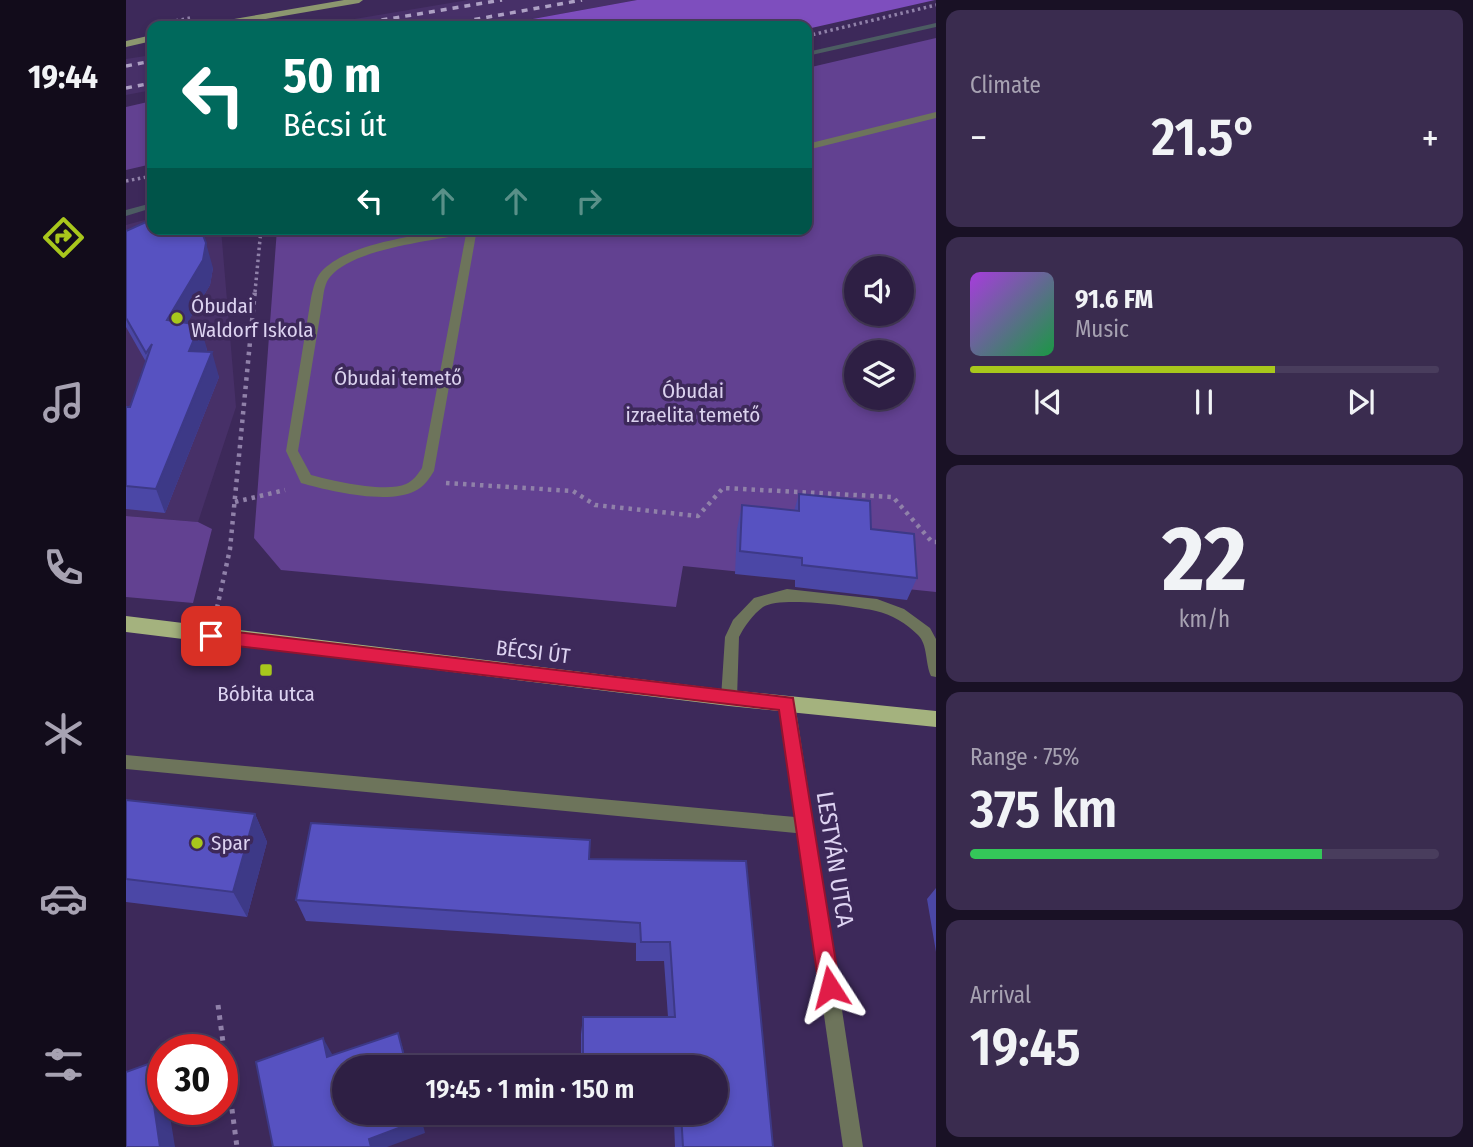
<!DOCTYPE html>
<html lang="en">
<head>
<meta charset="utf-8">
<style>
	body { margin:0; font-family:"Fira Sans Condensed",sans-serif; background:#3a2c4f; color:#f1f3f6; height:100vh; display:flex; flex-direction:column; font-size:26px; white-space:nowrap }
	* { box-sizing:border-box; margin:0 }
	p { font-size:23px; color:#a7a2b2 }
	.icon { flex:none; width:38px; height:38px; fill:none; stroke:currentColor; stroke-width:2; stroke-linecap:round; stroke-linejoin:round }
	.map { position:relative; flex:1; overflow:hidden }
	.sheet { display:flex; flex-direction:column; gap:10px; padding:10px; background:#191125; width:537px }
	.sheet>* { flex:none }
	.hud { position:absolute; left:21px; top:21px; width:665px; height:214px; border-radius:14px; box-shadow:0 4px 10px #0003,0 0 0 2px #493d5d; background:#00695c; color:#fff; overflow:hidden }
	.buttons { position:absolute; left:718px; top:256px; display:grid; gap:14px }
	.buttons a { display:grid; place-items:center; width:70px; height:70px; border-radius:50%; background:#2e1f44; box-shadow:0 4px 10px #0003,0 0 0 2px #493d5d; font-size:35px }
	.speed { position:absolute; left:21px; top:1034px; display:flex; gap:14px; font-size:35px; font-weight:700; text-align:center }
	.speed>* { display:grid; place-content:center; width:91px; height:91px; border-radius:50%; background:#2e1f44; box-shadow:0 4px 10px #0003,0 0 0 2px #493d5d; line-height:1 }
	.speed .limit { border:10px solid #d22; background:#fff; color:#111 }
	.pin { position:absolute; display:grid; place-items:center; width:60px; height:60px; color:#fff; margin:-30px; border-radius:14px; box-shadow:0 4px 10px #0006 }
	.me { position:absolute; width:77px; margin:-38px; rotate:351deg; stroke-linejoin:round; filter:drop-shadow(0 0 5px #0008) }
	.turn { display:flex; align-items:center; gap:24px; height:147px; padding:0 21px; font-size:32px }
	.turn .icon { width:91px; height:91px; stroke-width:2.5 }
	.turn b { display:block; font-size:49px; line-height:60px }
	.lanes { display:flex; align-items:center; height:66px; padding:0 21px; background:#0003; justify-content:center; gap:35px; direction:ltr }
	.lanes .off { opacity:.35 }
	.big { font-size:52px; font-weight:600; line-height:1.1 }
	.sheet .widget { flex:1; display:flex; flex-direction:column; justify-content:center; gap:10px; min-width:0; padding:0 24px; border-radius:14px; background:#3a2c4f }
	.sheet .dial { align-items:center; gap:0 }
	.dial b { font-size:91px; line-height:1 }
	.song { display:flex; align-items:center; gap:21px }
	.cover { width:84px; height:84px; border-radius:10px; background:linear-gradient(135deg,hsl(280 70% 55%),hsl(140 70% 35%)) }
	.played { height:7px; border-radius:4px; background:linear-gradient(90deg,#a8c71c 65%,#493d5d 65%) }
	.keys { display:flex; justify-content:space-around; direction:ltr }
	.heat { display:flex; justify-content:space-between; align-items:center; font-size:38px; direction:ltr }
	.charge { height:10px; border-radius:5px; background:linear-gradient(90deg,#34c759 75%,#493d5d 0) }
	.trip { position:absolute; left:206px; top:1055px; width:396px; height:70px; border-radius:35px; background:#2e1f44; box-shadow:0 4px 10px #0003,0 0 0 2px #493d5d; font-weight:600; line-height:70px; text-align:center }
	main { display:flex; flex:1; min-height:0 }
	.menu { display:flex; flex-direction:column; width:126px; justify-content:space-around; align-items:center; background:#120c1b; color:#a7a2b2 }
	.menu .icon { width:49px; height:49px }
	.menu .current { color:#a8c71c }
	.menu b { font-size:32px; color:#f1f3f6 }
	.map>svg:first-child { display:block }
</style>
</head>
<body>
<main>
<nav class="menu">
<b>19:44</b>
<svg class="icon current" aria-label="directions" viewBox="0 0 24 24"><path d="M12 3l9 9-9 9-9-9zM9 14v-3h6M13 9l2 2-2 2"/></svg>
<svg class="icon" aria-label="music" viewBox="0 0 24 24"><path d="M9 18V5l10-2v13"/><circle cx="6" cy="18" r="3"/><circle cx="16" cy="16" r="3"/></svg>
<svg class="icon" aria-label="phone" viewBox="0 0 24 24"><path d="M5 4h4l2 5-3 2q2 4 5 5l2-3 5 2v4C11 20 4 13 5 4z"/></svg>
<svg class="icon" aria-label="climate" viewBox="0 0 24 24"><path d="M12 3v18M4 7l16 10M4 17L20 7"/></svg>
<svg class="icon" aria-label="car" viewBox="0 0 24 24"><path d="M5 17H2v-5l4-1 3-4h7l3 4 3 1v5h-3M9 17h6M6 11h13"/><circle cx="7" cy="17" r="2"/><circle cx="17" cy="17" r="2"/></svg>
<svg class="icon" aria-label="filters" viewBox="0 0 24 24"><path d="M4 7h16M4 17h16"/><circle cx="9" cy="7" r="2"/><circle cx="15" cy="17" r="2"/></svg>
</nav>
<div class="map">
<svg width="810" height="1147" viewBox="0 0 810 1147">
	<rect width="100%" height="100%" fill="#3d295a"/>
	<path fill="#473068" d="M342,0H511L368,26H187Z
		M26,55V90L0,95V59Z
		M26,218V229H95L110,407L72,522L0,516V225Z"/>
	<path fill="#624191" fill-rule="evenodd" d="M810,38V592L557,566L550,607L155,570L128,538L151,229H681V68ZM730,268H775V313H730ZM730,352H775V397H730Z
		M26,101V164L0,170V107Z
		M0,516L72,522L86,529L67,603L0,597Z"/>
	<path fill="#7e4ebe" d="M511,0H809L681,29V26H368Z"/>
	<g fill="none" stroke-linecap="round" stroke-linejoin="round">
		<path fill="#4c5c62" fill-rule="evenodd" d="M810,23V27L681,56V52Z
			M26,203V208L0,216V210Z"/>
		<path stroke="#9081a9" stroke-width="3.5" stroke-dasharray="2.5 3.5" stroke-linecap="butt" d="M38,23L64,18
			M681,36L810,5
			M0,181L26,176
			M129,292L135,229"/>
		<path stroke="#9081a9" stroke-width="4.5" stroke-dasharray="3.5 5" stroke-linecap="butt" d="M320,483L447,491L469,505L572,516L597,488L767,497L806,542H810
			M109,502L159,490
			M91,608L104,549L129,290"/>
		<path stroke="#9081a9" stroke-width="5" stroke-dasharray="4.5 6" stroke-linecap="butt" d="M92,1005L111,1147"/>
		<path fill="#6d745b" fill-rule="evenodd" d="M810,112V118L681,150V144Z
			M327,229H351L308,471C303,479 298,487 289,491C262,505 203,491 175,483L160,451L185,298C187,289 189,279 195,272C221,243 290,236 327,229ZM340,234L296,468C292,474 287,481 280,484C260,493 206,481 185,475L172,451L197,298C198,291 199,283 204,277C226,249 305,241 340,234Z
			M661,589L751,599L778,609L804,628L810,639V677L805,676C799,663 802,645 792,635C781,624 765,614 750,611C728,606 654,596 637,607C627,614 618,627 613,637L611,698L608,703L603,705L598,703L595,698L599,637L607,620L628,598Z
			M0,755L680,818L686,821L688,826L686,831L680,834L0,769Z"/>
		<path fill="#6d745b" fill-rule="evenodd" d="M661,696L666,698L669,703L737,1147H717L653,703L656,698Z"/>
		<path fill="#8c976f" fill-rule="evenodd" d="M218,0H237L233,3L99,26H80L85,23Z
			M26,35V41L0,47V41Z"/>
		<path fill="#a4b27e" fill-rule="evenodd" d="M0,616L603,690L810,711V727L603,706L0,632Z"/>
		<path stroke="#ada0c4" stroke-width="3.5" stroke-dasharray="6 6" stroke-linecap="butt" d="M220,26L376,0
			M313,26L456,0
			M0,66L26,61
			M0,88L26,83"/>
	</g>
	<path fill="#4b47a6" d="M0,231L87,268L84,285L61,323L81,349L80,352L93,377L39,513L0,509V407H4L20,362L0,327Z
		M673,494L745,529L791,578L781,600L669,587V580L609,574L611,529L616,505L668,511Z
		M0,800L129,814L141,842L121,917L0,902Z
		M463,859L620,861L647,1147H549L548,1121L455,1120V1113H590V1068H455V1034L457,1017H542L538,961H510V943L180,921L170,900Z
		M810,888V952L801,899Z"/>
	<path fill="#3d3987" d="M80,243L87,268L84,285L49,344L41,320Z
		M74,325L81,349L71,375L63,351Z
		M86,352L93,377L39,513L30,489Z
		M129,814L141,842L121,917L107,892Z
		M272,1033L277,1049L282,1068H281Z
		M197,1038L206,1054L210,1072L201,1057Z
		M22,1064L37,1078V1110H43L49,1147H34Z
		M292,1113H294L299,1133L261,1147H245L243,1139Z"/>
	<path fill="#5752c1" stroke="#3d3987" stroke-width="2" d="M20,222H26V229L75,230L80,243L77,260L41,320L74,325L63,351L86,352L30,489L0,486V407H4L26,344L20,353L0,318V231Z
		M673,494L744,501L745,529L788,534L791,578L676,565V558L614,551L616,505L673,511Z
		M0,800L129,814L107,892L0,879Z
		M185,823L464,840L463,859L620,861L647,1147H557L555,1113H590V1068H457V1017H549L544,942H515L514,923L170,900Z
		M272,1033L281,1068H219V1113H292L294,1120L243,1139L245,1147H147L130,1062L197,1038L201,1057Z
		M22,1064L34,1147H0V1072Z"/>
	<path fill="#e11d48" stroke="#92132f" stroke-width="2" d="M85,629L667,698L714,987L711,994L704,997L696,994L693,987L653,710L85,643L79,641L77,636L79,631Z"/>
	<g fill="#a8c71c" stroke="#3d295a" stroke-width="2.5">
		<circle cx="51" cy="318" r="7"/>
		<rect x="133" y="663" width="14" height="14" rx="3.5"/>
		<circle cx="71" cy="843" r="7"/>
	</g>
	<g text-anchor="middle" stroke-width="7" stroke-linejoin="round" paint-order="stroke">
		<g font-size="21" fill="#ddd3f1" stroke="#3d295a" text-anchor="start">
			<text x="65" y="313">Óbudai<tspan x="65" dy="24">Waldorf Iskola</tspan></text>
			<text x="140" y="701" text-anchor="middle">Bóbita utca</text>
			<text x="85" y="850">Spar</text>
		</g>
		<g font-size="21" fill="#dbd2ee" stroke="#3d295a">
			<text x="272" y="385">Óbudai temető</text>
			<text x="567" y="398">Óbudai<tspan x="567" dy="24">izraelita temető</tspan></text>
		</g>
		<g font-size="21" fill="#ddd3f1" stroke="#3d295a">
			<text transform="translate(407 652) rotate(7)" y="7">BÉCSI ÚT</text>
		</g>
		<g font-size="24" fill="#ddd3f1" stroke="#3d295a">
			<text transform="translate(709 859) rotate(81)" y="8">LESTYÁN UTCA</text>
		</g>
	</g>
</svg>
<div class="buttons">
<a><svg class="icon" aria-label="sound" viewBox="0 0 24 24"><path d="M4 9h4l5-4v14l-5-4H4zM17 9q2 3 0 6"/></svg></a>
<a><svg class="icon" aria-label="layers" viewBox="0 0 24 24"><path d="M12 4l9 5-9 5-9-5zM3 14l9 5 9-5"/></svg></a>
</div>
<div class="speed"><div class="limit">30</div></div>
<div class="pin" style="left:85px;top:636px;background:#d93025"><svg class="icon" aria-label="arrive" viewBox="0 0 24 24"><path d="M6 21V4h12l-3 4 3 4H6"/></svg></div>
<svg class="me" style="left:704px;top:987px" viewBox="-20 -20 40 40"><path d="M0-17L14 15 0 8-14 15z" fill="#e11d48" stroke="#fff" stroke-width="4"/></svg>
<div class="trip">19:45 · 1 min · 150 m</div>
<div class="hud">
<div class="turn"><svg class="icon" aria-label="left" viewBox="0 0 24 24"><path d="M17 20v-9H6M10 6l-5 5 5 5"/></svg><div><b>50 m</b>Bécsi út</div></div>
<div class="lanes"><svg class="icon" aria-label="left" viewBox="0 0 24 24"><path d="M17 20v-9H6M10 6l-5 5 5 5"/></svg><svg class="icon off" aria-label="ahead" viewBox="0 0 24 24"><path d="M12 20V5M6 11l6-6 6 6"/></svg><svg class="icon off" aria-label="ahead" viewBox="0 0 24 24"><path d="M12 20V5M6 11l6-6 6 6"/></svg><svg class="icon off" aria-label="right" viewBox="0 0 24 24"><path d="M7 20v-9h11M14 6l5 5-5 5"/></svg></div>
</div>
</div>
<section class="sheet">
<div class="widget"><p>Climate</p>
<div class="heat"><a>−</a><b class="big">21.5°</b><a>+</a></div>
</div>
<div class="widget">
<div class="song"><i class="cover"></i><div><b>91.6 FM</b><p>Music</p></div></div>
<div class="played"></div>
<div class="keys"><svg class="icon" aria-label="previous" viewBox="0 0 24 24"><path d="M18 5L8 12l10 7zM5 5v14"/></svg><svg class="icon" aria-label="pause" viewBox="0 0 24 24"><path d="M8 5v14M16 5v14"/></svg><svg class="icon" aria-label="next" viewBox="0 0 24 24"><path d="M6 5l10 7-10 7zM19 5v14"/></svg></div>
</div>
<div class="widget dial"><b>22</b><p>km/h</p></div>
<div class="widget"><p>Range · 75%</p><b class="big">375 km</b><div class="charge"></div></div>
<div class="widget"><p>Arrival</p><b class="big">19:45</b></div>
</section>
</main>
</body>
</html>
